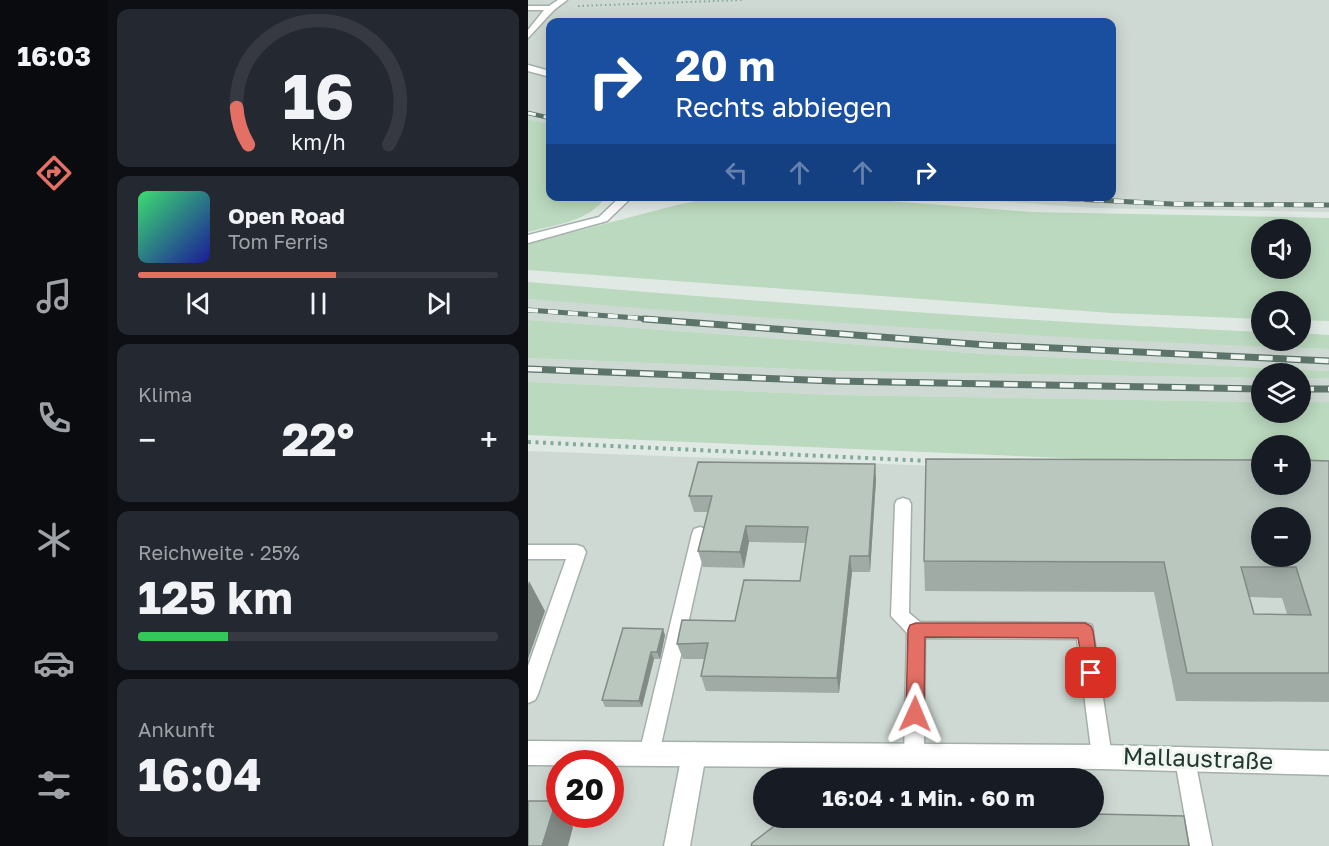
<!DOCTYPE html>
<html lang="de">
<head>
<meta charset="utf-8">
<style>
	body { margin:0; font-family:"Golos Text",sans-serif; background:#242831; color:#f1f3f6; height:100vh; display:flex; flex-direction:column; font-size:22px; white-space:nowrap }
	* { box-sizing:border-box; margin:0 }
	p { font-size:20px; color:#9ea1a6 }
	.icon { flex:none; width:33px; height:33px; fill:none; stroke:currentColor; stroke-width:2; stroke-linecap:round; stroke-linejoin:round }
	.map { position:relative; flex:1; overflow:hidden }
	.sheet { display:flex; flex-direction:column; gap:9px; padding:9px; background:#0d0f14; width:420px }
	.sheet>* { flex:none }
	.guide { position:absolute; left:18px; top:18px; width:570px; height:183px; border-radius:12px; box-shadow:0 3px 15px #0003; background:#1a4fa0; color:#fff; overflow:hidden }
	.fabs { position:absolute; left:723px; top:219px; display:grid; gap:12px }
	.fabs a { display:grid; place-items:center; width:60px; height:60px; border-radius:50%; background:#171b24; box-shadow:0 3px 15px #0003; font-size:30px }
	.speed { position:absolute; left:18px; top:750px; display:flex; gap:12px; font-size:30px; font-weight:700; text-align:center }
	.speed>* { display:grid; place-content:center; width:78px; height:78px; border-radius:50%; background:#171b24; box-shadow:0 3px 15px #0003; line-height:1 }
	.speed .limit { border:9px solid #d22; background:#fff; color:#111 }
	.pin { position:absolute; display:grid; place-items:center; width:51px; height:51px; color:#fff; margin:-26px; border-radius:12px; box-shadow:0 3px 9px #0006 }
	.me { position:absolute; width:66px; margin:-33px; rotate:1deg; stroke-linejoin:round; filter:drop-shadow(0 0 4px #0008) }
	.turn { display:flex; align-items:center; gap:21px; height:126px; padding:0 30px; font-size:27px }
	.turn .icon { width:78px; height:78px; stroke-width:2.5 }
	.turn b { display:block; font-size:42px; line-height:51px }
	.lanes { display:flex; align-items:center; height:57px; padding:0 30px; background:#0003; justify-content:center; gap:30px; direction:ltr }
	.lanes .off { opacity:.35 }
	.big { font-size:45px; font-weight:700; line-height:1.1 }
	.sheet .tile { flex:1; display:flex; flex-direction:column; justify-content:center; gap:9px; min-width:0; padding:0 21px; border-radius:12px; background:#242831 }
	.sheet .dial { align-items:center; gap:0 }
	.dial svg { height:156px; overflow:visible; fill:none; stroke:#363941; stroke-width:7; stroke-linecap:round; text-anchor:middle }
	.dial text { fill:#f1f3f6; stroke:none }
	.song { display:flex; align-items:center; gap:18px }
	.cover { width:72px; height:72px; border-radius:9px; background:linear-gradient(135deg,hsl(140 70% 55%),hsl(240 70% 35%)) }
	.played { height:6px; border-radius:3px; background:linear-gradient(90deg,#e36f65 55%,#363941 55%) }
	.keys { display:flex; justify-content:space-around; direction:ltr }
	.heat { display:flex; justify-content:space-between; align-items:center; font-size:33px; direction:ltr }
	.charge { height:9px; border-radius:4px; background:linear-gradient(90deg,#34c759 25%,#363941 0) }
	.trip { position:absolute; left:225px; top:768px; width:351px; height:60px; border-radius:30px; background:#171b24; box-shadow:0 3px 15px #0003; font-weight:700; line-height:60px; text-align:center }
	main { display:flex; flex:1; min-height:0 }
	.tabs { display:flex; flex-direction:column; width:108px; justify-content:space-around; align-items:center; background:#090b0e; color:#9ea1a6 }
	.tabs .icon { width:42px; height:42px }
	.tabs .on { color:#e36f65 }
	.tabs b { font-size:27px; color:#f1f3f6 }
	.map>svg:first-child { display:block }
</style>
</head>
<body>
<main>
<nav class="tabs">
<b>16:03</b>
<svg class="icon on" aria-label="directions" viewBox="0 0 24 24"><path d="M12 3l9 9-9 9-9-9zM9 14v-3h6M13 9l2 2-2 2"/></svg>
<svg class="icon" aria-label="music" viewBox="0 0 24 24"><path d="M9 18V5l10-2v13"/><circle cx="6" cy="18" r="3"/><circle cx="16" cy="16" r="3"/></svg>
<svg class="icon" aria-label="phone" viewBox="0 0 24 24"><path d="M5 4h4l2 5-3 2q2 4 5 5l2-3 5 2v4C11 20 4 13 5 4z"/></svg>
<svg class="icon" aria-label="climate" viewBox="0 0 24 24"><path d="M12 3v18M4 7l16 10M4 17L20 7"/></svg>
<svg class="icon" aria-label="car" viewBox="0 0 24 24"><path d="M5 17H2v-5l4-1 3-4h7l3 4 3 1v5h-3M9 17h6M6 11h13"/><circle cx="7" cy="17" r="2"/><circle cx="17" cy="17" r="2"/></svg>
<svg class="icon" aria-label="filters" viewBox="0 0 24 24"><path d="M4 7h16M4 17h16"/><circle cx="9" cy="7" r="2"/><circle cx="15" cy="17" r="2"/></svg>
</nav>
<section class="sheet">
<div class="tile dial"><svg viewBox="0 0 100 80">
<path d="M14 69A42 42 0 1 1 86 69"/>
<path d="M14 69A42 42 0 0 1 8 50" stroke="#e36f65"/>
<text x="50" y="56" font-size="32" font-weight="700">16</text>
<text x="50" y="72" font-size="11">km/h</text>
</svg></div>
<div class="tile">
<div class="song"><i class="cover"></i><div><b>Open Road</b><p>Tom Ferris</p></div></div>
<div class="played"></div>
<div class="keys"><svg class="icon" aria-label="previous" viewBox="0 0 24 24"><path d="M18 5L8 12l10 7zM5 5v14"/></svg><svg class="icon" aria-label="pause" viewBox="0 0 24 24"><path d="M8 5v14M16 5v14"/></svg><svg class="icon" aria-label="next" viewBox="0 0 24 24"><path d="M6 5l10 7-10 7zM19 5v14"/></svg></div>
</div>
<div class="tile"><p>Klima</p>
<div class="heat"><a>−</a><b class="big">22°</b><a>+</a></div>
</div>
<div class="tile"><p>Reichweite · 25%</p><b class="big">125 km</b><div class="charge"></div></div>
<div class="tile"><p>Ankunft</p><b class="big">16:04</b></div>
</section>
<div class="map">
<svg width="801" height="846" viewBox="0 0 801 846">
	<rect width="100%" height="100%" fill="#e0e9e4"/>
	<path fill="#cfd9d3" fill-rule="evenodd" d="M0,0H801V212L566,208L413,197L584,196V22H22V124L0,119Z
		M0,299L460,333L801,349V371L457,354L0,320Z
		M0,358L311,371L733,378V402L305,395L0,382Z
		M772,378H801V402H773Z
		M0,451L733,478L734,484H772L801,479V846H0ZM734,518H772V556H734ZM32,764H82V814H32ZM236,778H566V818H236Z"/>
	<path fill="#bbd9be" fill-rule="evenodd" d="M0,119L22,124V196L78,197C60,222 29,224 0,232Z
		M191,196L347,197L349,200L503,212L801,218V321L773,320L772,302H734L733,319L584,313L0,270V244L149,205ZM734,230H772V268H734Z
		M0,282C244,303 489,321 733,332L734,340H772L773,333L801,335V349C534,340 267,321 0,299Z
		M0,320L457,354L801,371V378H773L772,374H734L733,378L311,371L0,358Z
		M0,382L305,395L733,402L734,412H772L773,402H801V463H773L772,446H734L733,463H651L0,435Z"/>
	<g fill="none" stroke-linecap="round" stroke-linejoin="round">
		<g stroke="#a4b0aa" stroke-width="3">
			<path id="service" d="M30,0H39L26,10L0,38V30L16,10H0V6H21Z
				M0,65L22,71V77L0,71Z
				M93,196H105L79,221L0,243V235L71,217Z
				M375,498L381,500L383,504L381,613L392,622L557,623L564,625L584,757L581,764L574,767L567,764L564,757L549,639L397,638L396,756L393,763L386,766L379,763L376,756L379,633L363,616L367,504L369,500Z
				M172,527L178,529L180,534L131,754L128,761L121,764L114,761L111,754L164,534L166,529Z
				M0,545H49L55,547L58,552L10,694L7,700L0,703V666L38,559H0Z
				M657,750L664,753L667,760L684,846H662L647,760L650,753Z"/>
		</g>
		<g stroke="#a4b0aa" stroke-width="3">
			<path id="minor" d="M166,742L175,746L178,754L162,846H136L154,754L157,746Z"/>
		</g>
		<g stroke="#a4b0aa" stroke-width="3">
			<path id="tertiary" d="M0,741L574,745L801,751V775L574,769L0,765Z"/>
		</g>
		<path stroke="#84aa98" stroke-width="2" stroke-dasharray="1.5 3" stroke-linecap="butt" d="M50,6L214,0"/>
		<path stroke="#84aa98" stroke-width="4" stroke-dasharray="3 4.5" stroke-linecap="butt" d="M0,442L401,461"/>
		<use href="#service" fill="#fff" fill-rule="evenodd"/>
		<use href="#minor" fill="#fff" fill-rule="evenodd"/>
		<use href="#tertiary" fill="#fff" fill-rule="evenodd"/>
		<g stroke="#5d746a" stroke-width="4.5">
			<path id="rail-far2" d="M0,113L22,118"/>
		</g>
		<g stroke="#5d746a" stroke-width="5">
			<path id="rail-far1" d="M486,196L644,204L801,205
				M0,310L136,320"/>
		</g>
		<g stroke="#5d746a" stroke-width="7">
			<path id="rail" d="M116,319L459,345L801,361
				M0,369L307,381L734,389
				M772,389H801"/>
		</g>
		<use href="#rail-far2" stroke="#f0f6f2" stroke-width="3" stroke-dasharray="8" stroke-linecap="butt"/>
		<use href="#rail-far1" stroke="#f0f6f2" stroke-width="4" stroke-dasharray="10" stroke-linecap="butt"/>
		<use href="#rail" stroke="#f0f6f2" stroke-width="4.5" stroke-dasharray="14" stroke-linecap="butt"/>
	</g>
	<path fill="#9faba4" fill-rule="evenodd" d="M801,461V702L648,701L626,592L397,591L396,561ZM721,597L754,598L759,614H726Z
		M347,464L348,480L342,572H324L311,693L178,691L173,676L177,659H155L149,644L207,621L272,581L278,543L221,542L216,568L175,567L170,551L180,512H166L161,496Z
		M137,635L132,659H126L114,707H77L74,700Z"/>
	<path fill="#828b86" d="M347,464L348,480L342,572L341,556Z
		M218,526L221,542L216,568L212,552Z
		M322,556L324,572L311,693L309,678Z
		M1,581L17,611L0,659V585Z
		M135,629L137,635L132,659L129,652Z
		M123,652L126,659L114,707L111,701Z
		M28,801L32,807V814H37L45,827L40,846H14Z"/>
	<path fill="#b9c7bf" stroke="#828b86" stroke-width="1.5" fill-rule="evenodd" d="M127,21L155,22H124Z
		M398,459L734,460V484H772V460L801,461V673H659L636,562L396,561ZM734,518H772V556H734ZM713,567H768L783,615L726,614Z
		M170,462L347,464L341,556H322L309,678L173,676L180,643L149,644L154,620L207,621L216,580L272,581L280,527L218,526L212,552L170,551L184,496H161Z
		M95,628L135,629L129,652H123L111,701L74,700Z
		M0,801H28L14,846H0Z
		M566,814L656,816L661,846H223L224,843L257,818H566Z"/>
	<path fill="#e36f65" stroke="#944842" stroke-width="1.5" d="M388,623H557L563,626L565,631L571,673L569,678L563,681L557,678L550,638L397,637L396,714L394,720L387,722L381,720L378,714L380,630L382,625Z"/>
	<g text-anchor="middle" stroke-width="6" stroke-linejoin="round" paint-order="stroke">
		<g font-size="24" fill="#23382f" stroke="#f0f6f2">
			<text transform="translate(670 759) rotate(2)" y="8">Mallaustraße</text>
		</g>
	</g>
</svg>
<div class="fabs">
<a><svg class="icon" aria-label="sound" viewBox="0 0 24 24"><path d="M4 9h4l5-4v14l-5-4H4zM17 9q2 3 0 6"/></svg></a>
<a><svg class="icon" aria-label="search" viewBox="0 0 24 24"><circle cx="10" cy="10" r="6"/><path d="M15 15l6 6"/></svg></a>
<a><svg class="icon" aria-label="layers" viewBox="0 0 24 24"><path d="M12 4l9 5-9 5-9-5zM3 14l9 5 9-5"/></svg></a>
<a>+</a>
<a>−</a>
</div>
<div class="speed"><div class="limit">20</div></div>
<div class="pin" style="left:563px;top:673px;background:#d93025"><svg class="icon" aria-label="arrive" viewBox="0 0 24 24"><path d="M6 21V4h12l-3 4 3 4H6"/></svg></div>
<svg class="me" style="left:387px;top:714px" viewBox="-20 -20 40 40"><path d="M0-17L14 15 0 8-14 15z" fill="#e36f65" stroke="#fff" stroke-width="4"/></svg>
<div class="trip">16:04 · 1 Min. · 60 m</div>
<div class="guide">
<div class="turn"><svg class="icon" aria-label="right" viewBox="0 0 24 24"><path d="M7 20v-9h11M14 6l5 5-5 5"/></svg><div><b>20 m</b>Rechts abbiegen</div></div>
<div class="lanes"><svg class="icon off" aria-label="left" viewBox="0 0 24 24"><path d="M17 20v-9H6M10 6l-5 5 5 5"/></svg><svg class="icon off" aria-label="ahead" viewBox="0 0 24 24"><path d="M12 20V5M6 11l6-6 6 6"/></svg><svg class="icon off" aria-label="ahead" viewBox="0 0 24 24"><path d="M12 20V5M6 11l6-6 6 6"/></svg><svg class="icon" aria-label="right" viewBox="0 0 24 24"><path d="M7 20v-9h11M14 6l5 5-5 5"/></svg></div>
</div>
</div>
</main>
</body>
</html>
